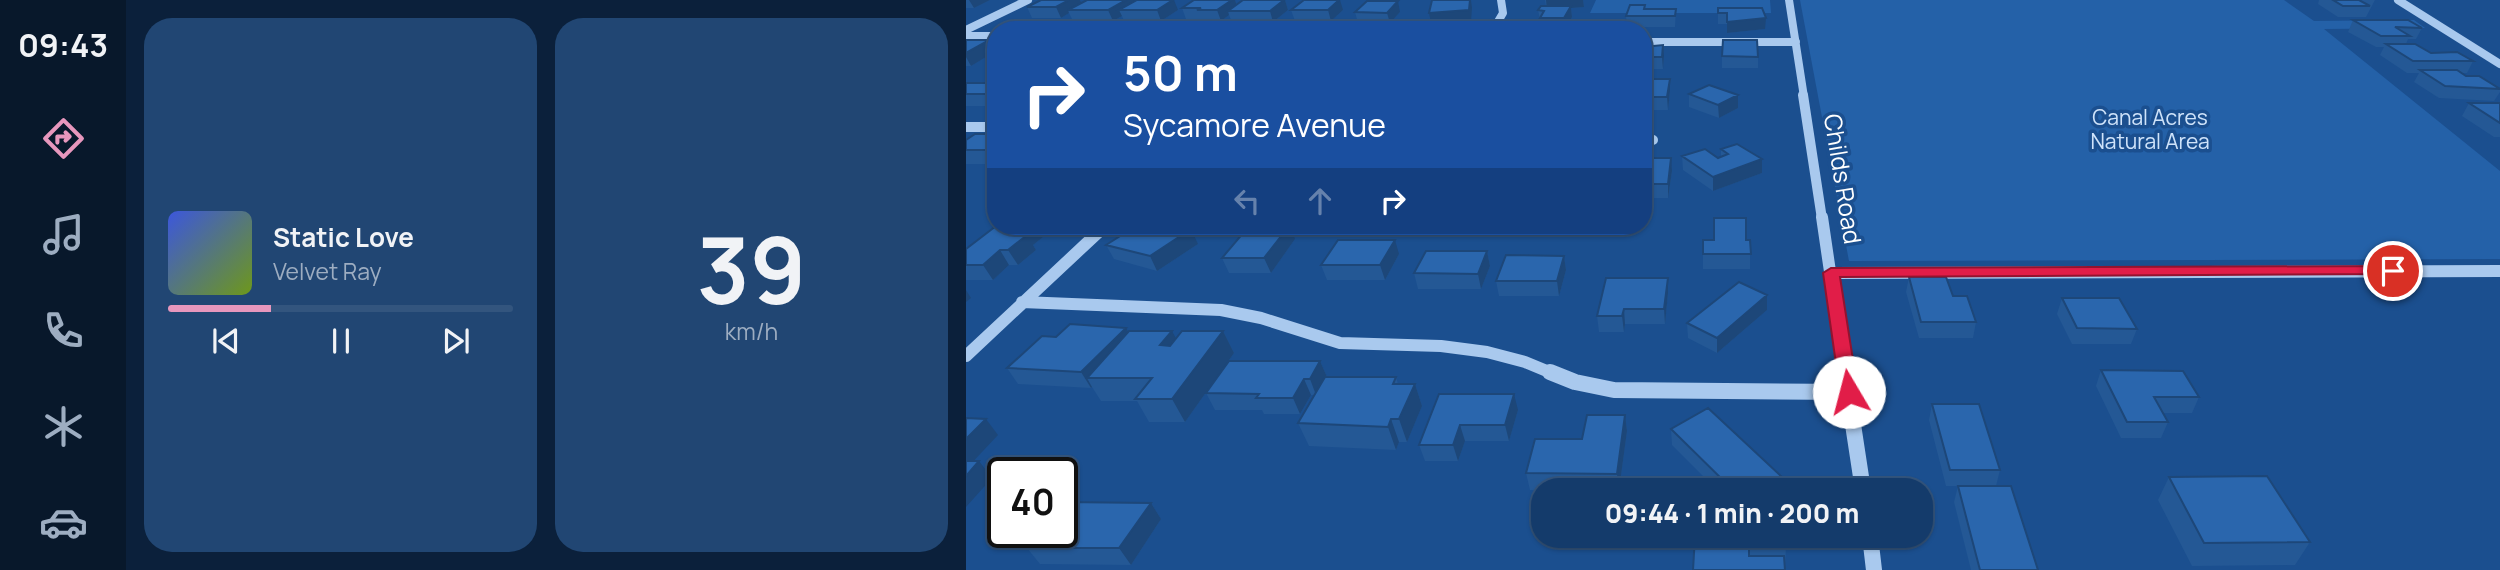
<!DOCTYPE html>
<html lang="en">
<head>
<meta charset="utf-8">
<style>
	body { margin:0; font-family:Manrope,sans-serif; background:#214673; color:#f1f3f6; height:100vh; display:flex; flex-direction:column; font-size:26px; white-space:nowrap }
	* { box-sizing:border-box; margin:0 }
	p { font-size:23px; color:#9dadc1 }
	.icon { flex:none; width:38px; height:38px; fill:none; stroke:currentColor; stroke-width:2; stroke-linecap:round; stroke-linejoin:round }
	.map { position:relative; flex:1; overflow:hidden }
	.sheet { display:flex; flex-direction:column; gap:18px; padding:18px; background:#0b203b; width:840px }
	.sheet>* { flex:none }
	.guide { position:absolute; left:21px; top:21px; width:665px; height:214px; border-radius:28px; box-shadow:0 2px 5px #0004,0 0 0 2px #33557e; background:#1a4fa0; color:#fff; overflow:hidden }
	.speed { position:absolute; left:21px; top:457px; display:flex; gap:14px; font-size:35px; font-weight:700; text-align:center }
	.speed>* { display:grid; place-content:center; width:91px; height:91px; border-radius:50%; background:#143b6b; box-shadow:0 2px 5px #0004,0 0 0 2px #33557e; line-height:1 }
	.speed .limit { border:4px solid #111; border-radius:10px; background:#fff; color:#111 }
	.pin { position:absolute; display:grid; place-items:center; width:60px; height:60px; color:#fff; margin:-30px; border:4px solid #fff; border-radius:50%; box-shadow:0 2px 7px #0007 }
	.me { position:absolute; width:77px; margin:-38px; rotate:352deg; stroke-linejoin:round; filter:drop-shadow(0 0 5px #0008) }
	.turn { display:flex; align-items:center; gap:24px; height:147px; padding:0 21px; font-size:32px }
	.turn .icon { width:91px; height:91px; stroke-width:2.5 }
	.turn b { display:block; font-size:49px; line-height:60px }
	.lanes { display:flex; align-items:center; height:66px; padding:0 21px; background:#0003; justify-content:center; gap:35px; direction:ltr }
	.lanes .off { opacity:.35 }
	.sheet .widget { flex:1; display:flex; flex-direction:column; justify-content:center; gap:10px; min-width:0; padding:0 24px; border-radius:28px; background:#214673 }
	.sheet .dial { align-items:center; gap:0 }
	.dial b { font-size:91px; line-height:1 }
	.song { display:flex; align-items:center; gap:21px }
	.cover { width:84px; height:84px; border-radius:10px; background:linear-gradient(135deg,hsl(230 70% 55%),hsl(80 70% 35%)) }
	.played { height:7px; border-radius:4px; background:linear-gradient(90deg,#e797bd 30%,#33557e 30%) }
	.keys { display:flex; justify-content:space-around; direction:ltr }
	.sheet .tiles { flex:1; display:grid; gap:18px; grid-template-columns:repeat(2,1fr) }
	.trip { position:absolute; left:565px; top:478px; width:402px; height:70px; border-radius:28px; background:#143b6b; box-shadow:0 2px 5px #0004,0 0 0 2px #33557e; font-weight:800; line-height:70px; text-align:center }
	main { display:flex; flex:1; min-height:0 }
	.tab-bar { display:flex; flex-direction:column; width:126px; justify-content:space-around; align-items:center; background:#08182b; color:#9dadc1 }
	.tab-bar .icon { width:49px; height:49px }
	.tab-bar .active { color:#e797bd }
	.tab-bar b { font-size:32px; color:#f1f3f6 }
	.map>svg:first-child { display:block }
</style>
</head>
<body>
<main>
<nav class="tab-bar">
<b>09:43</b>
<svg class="icon active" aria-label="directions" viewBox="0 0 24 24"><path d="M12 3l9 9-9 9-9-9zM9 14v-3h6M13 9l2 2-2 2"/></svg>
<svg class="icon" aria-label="music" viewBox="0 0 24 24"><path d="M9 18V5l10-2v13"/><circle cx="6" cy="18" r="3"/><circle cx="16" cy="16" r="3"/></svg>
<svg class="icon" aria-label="phone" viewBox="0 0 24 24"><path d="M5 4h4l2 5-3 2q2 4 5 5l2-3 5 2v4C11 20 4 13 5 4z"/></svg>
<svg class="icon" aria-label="climate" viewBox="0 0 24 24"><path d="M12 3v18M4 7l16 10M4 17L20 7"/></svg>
<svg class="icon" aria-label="car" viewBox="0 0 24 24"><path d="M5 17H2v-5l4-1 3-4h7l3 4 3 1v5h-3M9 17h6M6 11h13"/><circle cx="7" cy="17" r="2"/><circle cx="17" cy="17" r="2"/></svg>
</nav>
<section class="sheet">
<div class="tiles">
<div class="widget">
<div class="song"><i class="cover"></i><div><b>Static Love</b><p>Velvet Ray</p></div></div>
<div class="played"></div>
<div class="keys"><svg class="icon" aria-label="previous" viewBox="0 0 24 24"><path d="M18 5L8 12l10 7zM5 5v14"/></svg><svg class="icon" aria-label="pause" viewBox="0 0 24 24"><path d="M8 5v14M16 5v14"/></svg><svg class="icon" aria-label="next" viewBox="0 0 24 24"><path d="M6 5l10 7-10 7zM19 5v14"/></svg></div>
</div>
<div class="widget dial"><b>39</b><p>km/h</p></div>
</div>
</section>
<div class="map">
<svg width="1534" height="570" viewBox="0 0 1534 570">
	<rect width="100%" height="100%" fill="#1b4f8f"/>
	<path fill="#2461a8" d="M630,0H804L805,13H624Z
		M834,0H1318L1348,21L1448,20L1459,28L1358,29L1534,171V259L883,261Z"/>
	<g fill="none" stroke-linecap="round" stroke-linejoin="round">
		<path stroke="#a9c9ee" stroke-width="8" d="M823,0L838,97
			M1432,0L1534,64
			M0,30L62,0
			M527,30L537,13L535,0
			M0,36H30
			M677,42H830"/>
		<path stroke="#a9c9ee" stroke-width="10" d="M837,95L856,219
			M0,127H30
			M677,140H687"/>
		<path stroke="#a9c9ee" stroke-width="12" d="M856,217L879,374
			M865,273L1534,271
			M56,302L255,310L295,318L374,343L475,346L521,352L559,362L588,374
			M0,356L139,226"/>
		<path stroke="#a9c9ee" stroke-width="16" d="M584,372L609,382L648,390L883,392
			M879,372L897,490
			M904,536L908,570"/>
	</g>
	<path fill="#245895" d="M0,0H24L8,8H0Z
		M75,0H114L116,3L170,1L212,10L195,21H158L156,16L147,21H107L103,13L95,18H66L61,7Z
		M228,0H269L271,5L277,0H319L322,10L307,22H266L263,15L255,21H236L235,19H220L216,8Z
		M579,0H617L618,7L605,8L606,17L600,29H576L572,10L580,6Z
		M1353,0H1409L1400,17H1372L1352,4Z
		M679,5V9H710L709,27H661L660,16Z
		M752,8L799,29L761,33V24H752Z
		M325,10H377L365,21H329Z
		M389,12H434L424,23H392Z
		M1387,20L1456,28L1450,39H1442L1440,44L1465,53L1507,61L1501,73H1495L1500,76L1534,88V92L1528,101L1473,98L1448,82L1453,73H1441L1414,55L1418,47H1410L1382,32Z
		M0,40H23L30,51L5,66H0Z
		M697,45L698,56L697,69H677V57Z
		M756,56L792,57V68H756Z
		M677,79H704V91L702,110H682V105H677Z
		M0,83H30V106H0Z
		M723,94L772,108L753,118L723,107Z
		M1503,103H1534V137H1528L1496,116Z
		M30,134V164H0V140Z
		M755,149L796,173L747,191L717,170L716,156L752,158L755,157Z
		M677,167L706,171L702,198H677Z
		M82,233L67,245L70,250L52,265H43L27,280H0V249Z
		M329,239L305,273H263L256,258Z
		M748,240H784V269H737V254Z
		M232,244L191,271L148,259L140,245Z
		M521,251L524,266L515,289H452L448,273Z
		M433,254L419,280H361L355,265Z
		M598,256L600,270L593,296H533L530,281Z
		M943,277L987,296L1010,322L1007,338H953L940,292Z
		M702,278V293L699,324H659L658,332H633L631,316Z
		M1096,298L1171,329L1165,344H1106L1091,314Z
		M801,310L751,353L722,338L721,323Z
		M160,328L162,332L210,338L257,331L268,353L219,422H183L171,401H135L126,387L125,388L52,384L41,368L90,337Z
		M354,361L361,377H430L432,384H449L456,406L441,442H433L430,450L343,446L332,423L349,395H345L334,414H298L296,410H249L240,393Z
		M1135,370L1233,397L1226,413H1197L1202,422L1195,438H1155L1130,386Z
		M473,394L552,410L543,441H499L492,461H459L453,445Z
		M966,404L1034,470L1030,486L1072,570H1005L988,502L992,486H980L963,420Z
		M659,415L661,431L653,490H564L560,473L616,439Z
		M705,429L816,490H751L706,445Z
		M1203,477L1344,542L1329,565L1226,566L1192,500Z
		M185,503L195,519L165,565L74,564L61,548Z
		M729,536L820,546L819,570Z"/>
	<path fill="#1d4779" d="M3,0H24L8,8Z
		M103,0H114L117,6L102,10L103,13L95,18L90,7Z
		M160,0H169L172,6L153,10L156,16L147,21L142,10Z
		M208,0L212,10L195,21L191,10Z
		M266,0H269L272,9L262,11L263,15L255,21L251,10Z
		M318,0H319L322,10L307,22L304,11Z
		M373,0H374L377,10L365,21L362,10Z
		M505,0L506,8L505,21L465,23L463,13Z
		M580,0H617L618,7L605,8L606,17L600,29L598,18L581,10Z
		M432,1L434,12L424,23L421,13Z
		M800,18L799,29L761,33V22Z
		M23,40L30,51L5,66L0,57V53Z
		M697,45L698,56L697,69L696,57Z
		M704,79V91L702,110L701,97Z
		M30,89V106L28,107L21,94Z
		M772,95V108L753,118L752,105Z
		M705,158L706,171L702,198V184Z
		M796,159V173L747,191V177Z
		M64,226H78L82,233L67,245L70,250L52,265L42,250L53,235Z
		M323,226H324L329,239L305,273L298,258Z
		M225,229L232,244L191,271L184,256Z
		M429,240L433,254L419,280L414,265Z
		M34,250L43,265L27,280L17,265Z
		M521,251L524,266L515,289L512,274Z
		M598,256L600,270L593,296L591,281Z
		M702,278V293L699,324L698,309Z
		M0,290L5,298L0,302Z
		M801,295V310L751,353V338Z
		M658,309L659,324L658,332L656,316Z
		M160,328L169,343L121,378L126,387L125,388L115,372Z
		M206,331L218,353L194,345Z
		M257,331L268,353L219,422L206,399Z
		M354,361L361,377L350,395L344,379Z
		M338,379L345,395L334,414L327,398Z
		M449,384L456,406L441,442L433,419Z
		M548,394L552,410L543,441L539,425Z
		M659,415L661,431L653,490L651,474Z
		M20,419L32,435L0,469V439Z
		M425,419L433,442L430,450L422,427Z
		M494,425L499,441L492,461L487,445Z
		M13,461L26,478L0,507V476Z
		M816,477V490H796Z
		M185,503L195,519L165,565L153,548Z"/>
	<path fill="#2a66ad" stroke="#1d4779" stroke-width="2" d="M75,0H103L90,7H61Z
		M121,0H160L142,10H102Z
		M171,0H207L191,10H153Z
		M228,0H266L251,10H231L235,8H216Z
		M277,0H318L304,11H262Z
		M338,0H373L362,10H325Z
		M466,0H504L503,10L463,13Z
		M1367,0H1393L1404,6H1377Z
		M401,1H432L421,13L389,12Z
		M664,5H679L678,9H710L709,16H660Z
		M575,6H605L598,18H574L578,11L572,10Z
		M752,8H796L800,18L761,22V13H752Z
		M1387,20H1442L1456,28L1429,27L1444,36H1415Z
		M0,40H23L0,53Z
		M757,40H791L792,57L756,56Z
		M1420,44H1449L1465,53L1491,52L1507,61H1447Z
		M697,45L696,57H677V47Z
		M1454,70H1491L1500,76H1513L1534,89L1479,86Z
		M677,79H704L701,97H681L682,92H677Z
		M0,83H30V89L21,94H0Z
		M743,85L772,95L752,105L723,94Z
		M1503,103H1534V123Z
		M9,134H30V150H0V140Z
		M771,144L796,159L747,177L716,156L739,149L752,158L762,154L755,149Z
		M683,158H705L702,184H677V167H681Z
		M748,218H780V240H784L785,254H737V240H748Z
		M30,226H64L53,235H61L42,250H34L17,265H0V249Z
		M170,226H210L225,229L184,256L140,245Z
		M283,226H323L298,258H256Z
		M372,240H429L414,265H355Z
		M460,251H521L512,274L448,273Z
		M540,255L598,256L591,281H530Z
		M943,277H980L987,296H1001L1010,322H955Z
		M640,278H702L698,309H658L656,316H631Z
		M773,282L801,295L751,338L721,323Z
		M1096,298H1153L1171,329L1111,328Z
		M104,324L160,328L115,372L41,368L76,336L90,337Z
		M163,331H206L194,345L204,346L216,331H257L206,399H169L186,378H121Z
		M263,361H354L344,379H338L327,398H290L293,394L240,393Z
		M1135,370L1217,371L1233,397H1188L1202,422H1161Z
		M359,377H430L427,384H449L433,419H425L422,427L332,423Z
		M473,394H548L539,425H494L487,445H453Z
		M966,404H1013L1034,470H984Z
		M742,408L816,477L796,490H767L705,429Z
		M621,415H659L651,474L560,473L569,439H616Z
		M0,418L20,419L0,439Z
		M0,461H13L0,476Z
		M1301,476L1344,542L1238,543L1203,477Z
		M992,486H1045L1072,570H1014Z
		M97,502L185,503L153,548H61L73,532H96Z
		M729,536H819L820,546L783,545V556H818L819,570H727Z"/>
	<path fill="#e11d48" stroke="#92132f" stroke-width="2" d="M1427,266L1432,268L1435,271L1432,274L874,277L892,392L890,397H876L874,392L857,273L865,268Z"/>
	<g text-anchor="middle" stroke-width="7" stroke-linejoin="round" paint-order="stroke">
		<g font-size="21" fill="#cfe3fa" stroke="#1b4f8f">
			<text x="1184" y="125">Canal Acres<tspan x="1184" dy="24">Natural Area</tspan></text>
		</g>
		<g font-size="24" fill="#fff" stroke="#1b4f8f">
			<text transform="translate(876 179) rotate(81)" y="8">Childs Road</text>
		</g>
	</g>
</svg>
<div class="speed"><div class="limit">40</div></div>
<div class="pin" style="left:1427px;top:271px;background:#d93025"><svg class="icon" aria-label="arrive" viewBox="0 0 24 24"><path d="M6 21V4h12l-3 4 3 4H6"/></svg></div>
<svg class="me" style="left:883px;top:392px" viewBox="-20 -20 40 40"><circle r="19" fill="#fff"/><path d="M0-13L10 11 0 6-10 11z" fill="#e11d48"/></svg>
<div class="trip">09:44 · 1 min · 200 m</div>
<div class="guide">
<div class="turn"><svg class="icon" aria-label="right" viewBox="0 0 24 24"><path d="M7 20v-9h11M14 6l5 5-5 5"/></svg><div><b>50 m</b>Sycamore Avenue</div></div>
<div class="lanes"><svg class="icon off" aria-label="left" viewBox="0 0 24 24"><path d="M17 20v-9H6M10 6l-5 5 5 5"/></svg><svg class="icon off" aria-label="ahead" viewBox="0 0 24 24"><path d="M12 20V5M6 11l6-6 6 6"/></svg><svg class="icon" aria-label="right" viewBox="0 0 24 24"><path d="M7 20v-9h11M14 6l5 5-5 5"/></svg></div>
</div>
</div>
</main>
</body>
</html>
